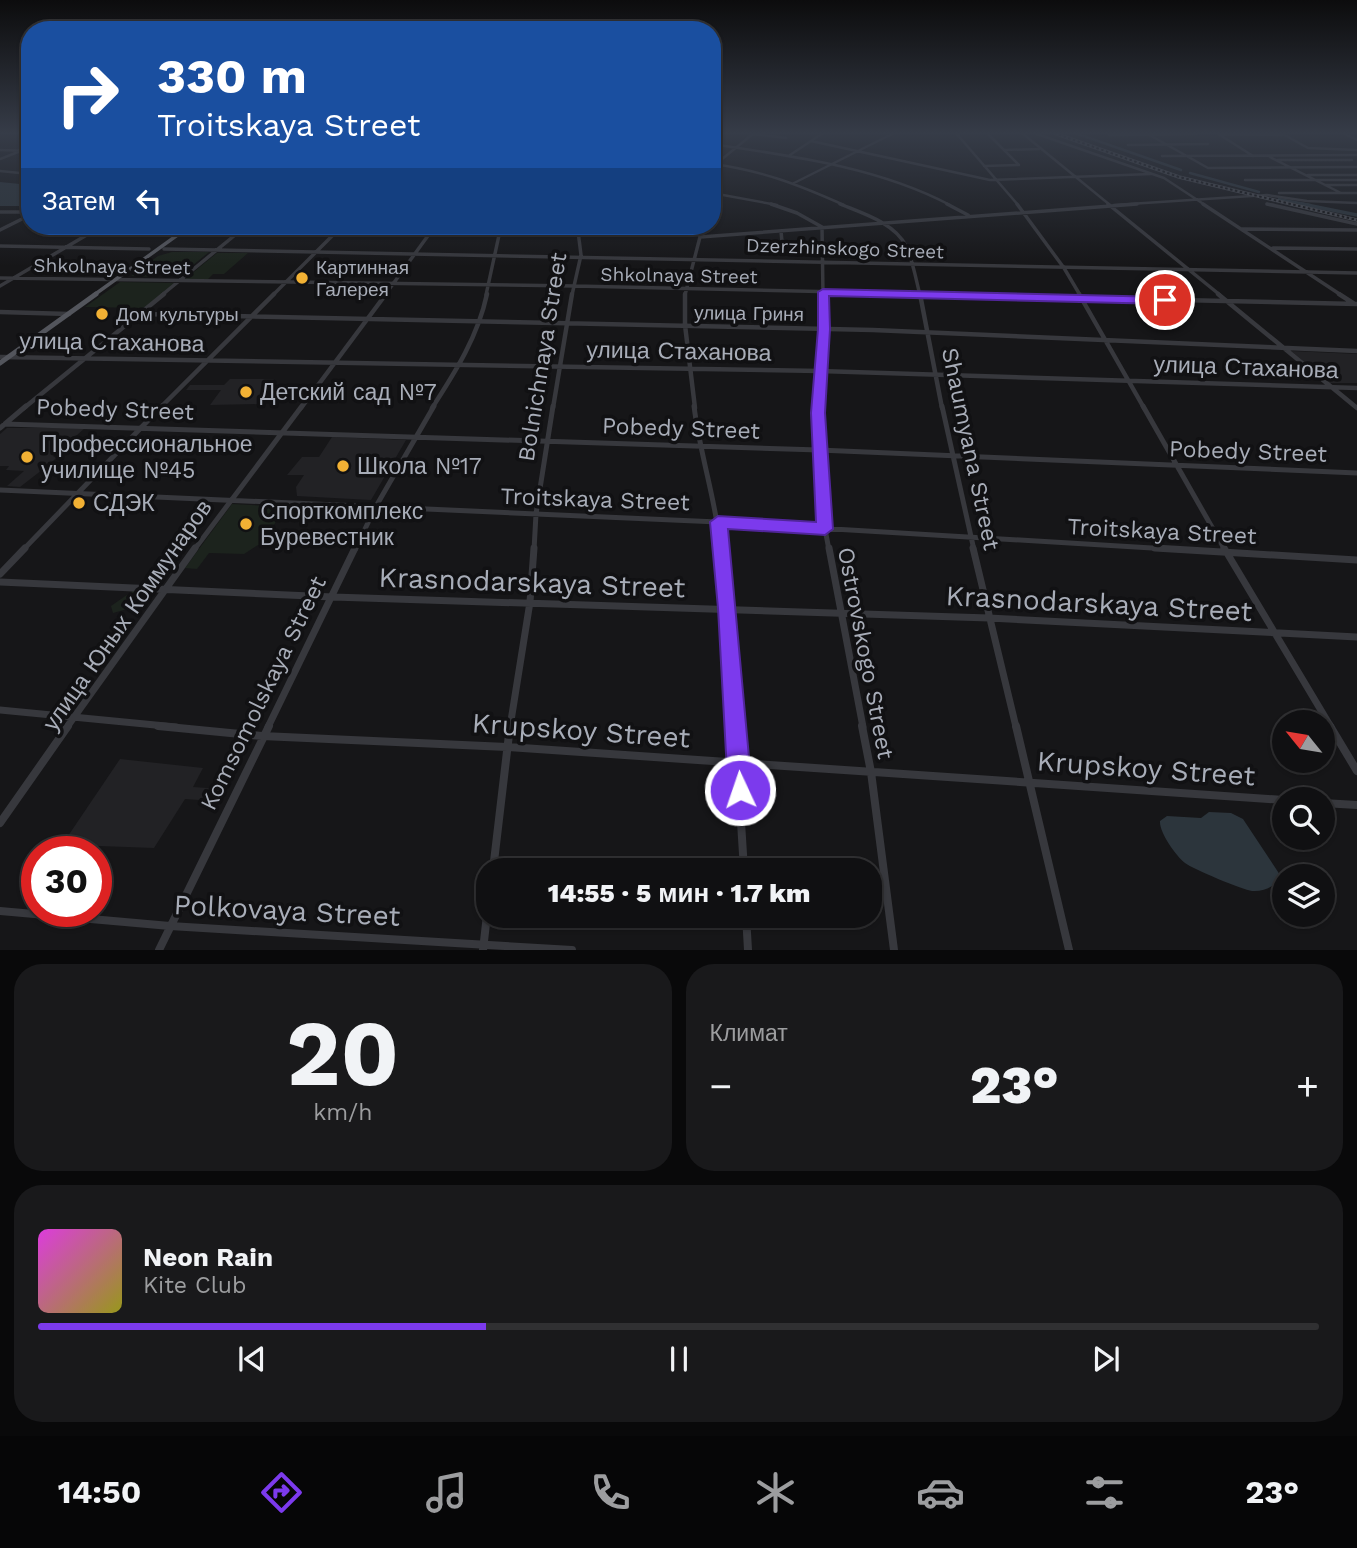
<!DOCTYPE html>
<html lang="ru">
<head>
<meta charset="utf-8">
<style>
	body { margin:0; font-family:"Work Sans",sans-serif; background:#19191b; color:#f1f3f6; height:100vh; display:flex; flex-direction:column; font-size:26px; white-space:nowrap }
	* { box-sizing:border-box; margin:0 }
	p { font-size:23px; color:#9c9d9f }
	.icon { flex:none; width:38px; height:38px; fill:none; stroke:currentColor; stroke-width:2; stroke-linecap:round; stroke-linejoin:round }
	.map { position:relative; height:950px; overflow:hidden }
	.drawer { display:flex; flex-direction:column; gap:14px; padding:14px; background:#09090a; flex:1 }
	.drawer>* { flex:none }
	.guide { position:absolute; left:21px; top:21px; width:700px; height:214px; border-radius:28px; box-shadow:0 2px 5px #0004,0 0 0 2px #303032; background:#1a4fa0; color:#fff; overflow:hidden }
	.needle { width:46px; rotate:300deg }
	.tools { position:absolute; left:1272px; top:710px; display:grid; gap:14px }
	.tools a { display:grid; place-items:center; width:63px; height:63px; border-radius:50%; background:#101012; box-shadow:0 2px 5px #0004,0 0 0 2px #303032; font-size:35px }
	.speed { position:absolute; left:21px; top:836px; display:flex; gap:14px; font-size:35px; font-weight:700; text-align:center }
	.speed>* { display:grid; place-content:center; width:91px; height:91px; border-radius:50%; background:#101012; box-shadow:0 2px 5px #0004,0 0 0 2px #303032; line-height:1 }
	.speed .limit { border:10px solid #d22; background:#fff; color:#111 }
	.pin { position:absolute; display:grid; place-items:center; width:60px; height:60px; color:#fff; margin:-30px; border:4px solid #fff; border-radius:50%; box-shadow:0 2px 7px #0007 }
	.me { position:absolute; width:77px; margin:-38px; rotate:357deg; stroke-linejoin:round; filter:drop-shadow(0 0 5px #0008) }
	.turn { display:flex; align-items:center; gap:24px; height:147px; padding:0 21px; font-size:32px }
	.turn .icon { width:91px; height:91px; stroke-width:2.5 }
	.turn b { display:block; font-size:49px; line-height:60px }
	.then { display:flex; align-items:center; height:66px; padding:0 21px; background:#0003; gap:14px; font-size:26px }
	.big { font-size:52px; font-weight:800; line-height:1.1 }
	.drawer .card { flex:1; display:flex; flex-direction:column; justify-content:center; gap:10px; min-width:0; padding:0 24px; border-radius:28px; background:#19191b }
	.drawer .dial { align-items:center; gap:0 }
	.dial b { font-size:91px; line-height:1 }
	.song { display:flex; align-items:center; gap:21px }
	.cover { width:84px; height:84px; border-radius:10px; background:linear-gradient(135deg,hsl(300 70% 55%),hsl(60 70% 35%)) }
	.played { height:7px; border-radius:4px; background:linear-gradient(90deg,#7c3aed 35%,#303032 35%) }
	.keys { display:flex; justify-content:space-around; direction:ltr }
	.heat { display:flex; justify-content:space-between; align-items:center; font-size:38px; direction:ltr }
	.drawer .tiles { flex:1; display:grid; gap:14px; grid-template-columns:1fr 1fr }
	.card:last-child { grid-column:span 2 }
	.trip { position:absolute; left:476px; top:858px; width:406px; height:70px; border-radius:28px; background:#101012; box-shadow:0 2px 5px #0004,0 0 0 2px #303032; font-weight:800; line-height:70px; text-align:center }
	.menu { display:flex; height:112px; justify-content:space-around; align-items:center; background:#060607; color:#9c9d9f }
	.menu .icon { width:49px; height:49px }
	.menu .selected { color:#7c3aed }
	.menu b { font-size:32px; color:#f1f3f6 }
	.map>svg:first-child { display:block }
</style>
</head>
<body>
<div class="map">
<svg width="1357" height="950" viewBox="0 0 1357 950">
	<rect width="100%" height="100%" fill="#161618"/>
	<path fill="#222225" d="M1291,351L1357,354V383H1330Z
		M230,379H274L272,383H277L262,404L210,405L221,390H186L190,385H224Z
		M7,428H85L53,456L56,458L51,463L20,487L7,486L24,471L6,470L9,466H0V434Z
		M332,437L406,440L371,500L297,496L296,487L304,475H287L302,457H319Z
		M120,759L203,768L193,787L221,789L214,801L185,799L154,848L72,845L77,837L68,836Z"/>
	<path fill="#1c231d" d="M172,252H209L192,266H170L156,277L131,276L158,256Z
		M217,253H248L224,274H213L208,279H185Z
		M120,282L177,283L144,308L85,307Z
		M232,504L285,507L264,541L270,543L269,545H258L244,554L209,553L197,569L185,568Z
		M134,590L146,591L142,605L113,613L111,606Z"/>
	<path fill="#2c353c" d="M0,182L30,185V206H0Z
		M1209,812L1231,813L1243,819L1282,878C1274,886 1264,892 1252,891C1243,890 1193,869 1185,863C1176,856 1159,832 1160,821L1167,816L1201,818Z"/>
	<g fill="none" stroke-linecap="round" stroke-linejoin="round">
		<path stroke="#2c353c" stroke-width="2.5" d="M1075,133L1181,170
			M1190,173L1259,192
			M1279,199L1310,205"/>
		<path stroke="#2c353c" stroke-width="3.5" d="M1302,204L1357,215"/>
		<path stroke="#37383d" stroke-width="2.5" d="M27,133L30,134
			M956,133L1018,205
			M1022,133L1110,205
			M1034,133L1164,178L1205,205
			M1146,133L1208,168L1357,167
			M1281,133L1308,148L1357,150
			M1343,133L1357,140
			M753,134L786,138
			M1219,134L1282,135
			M1109,135L1196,134
			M1220,135L1253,156
			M811,141L990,180L1151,174
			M712,144C792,156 878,167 950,205
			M1128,145L1208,144
			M0,150L30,151
			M19,150L30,145
			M1004,150L1039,149
			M790,155L823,133
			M1162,156L1357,155
			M1270,157L1341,193
			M0,159L18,152
			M1278,160H1352
			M712,164C761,170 799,185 844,205
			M716,164L754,133
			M984,166L1019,165L987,133
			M0,171L30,174
			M1308,175H1357
			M1245,180H1357
			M794,183L894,133
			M1325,185H1357
			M712,193L777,205
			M1279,193H1357
			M1267,204L1274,205
			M1114,205L1267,195L1307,201L1357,203"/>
		<path stroke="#37383d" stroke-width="3.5" d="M771,204L797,213L822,227
			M840,204C862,213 895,223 906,246C913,261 916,280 920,295
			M947,204L968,215
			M1017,204L1064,268L1080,295
			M1108,204L1220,295
			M1203,204L1341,295
			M1267,204L1357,224
			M0,212H30
			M822,227L823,295
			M1242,229L1357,230
			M0,230L30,215
			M781,231L782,242
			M700,237L1137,204
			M0,246L149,249
			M1273,248L1357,249
			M164,249L1357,273
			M0,278L575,286L981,295
			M0,286L102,226
			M162,295L246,226
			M273,295L342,226
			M385,295L435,226
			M486,295L501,226
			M572,295L581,255L578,231L581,226
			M685,295L700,237L696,226"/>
		<path stroke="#37383d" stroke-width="4.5" d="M685,294V325L695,408
			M905,294L1357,304
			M920,294L942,408
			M1079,294L1144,408
			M1218,294L1357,408
			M1339,294L1353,303
			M0,312L69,314
			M140,314L873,330L1357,351
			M0,357L820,371L1357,388
			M24,408L164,294
			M160,408L274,294
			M301,408L386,294
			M432,408C456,371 478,336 487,294
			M553,408L572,294
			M818,408L824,329L823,294"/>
		<path stroke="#37383d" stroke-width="5" d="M694,406C700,455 716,501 721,550
			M818,406L825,529L829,550
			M942,406L974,550
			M1143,406L1225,550
			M5,424L819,450L1357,473
			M0,428L26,406
			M0,490L718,522L1185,550
			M23,550L162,406
			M194,550L302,406
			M355,550L375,508L434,406
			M534,550L536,514L553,406"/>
		<path stroke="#37383d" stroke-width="7" d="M721,548L735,727
			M829,548L863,727
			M973,548L1016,727
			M1155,548L1357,560
			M1224,548L1331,727
			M0,574L25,548
			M0,582L333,597L989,618L1357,637
			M0,710L176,727
			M67,727L195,548
			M268,727L355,548
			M510,727L530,602L534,548"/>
		<path stroke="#37383d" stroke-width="8" d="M158,726L262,736L507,747L1284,800
			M735,726L744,870
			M862,726L871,772L894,950
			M1016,726L1069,950
			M1330,726L1357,771
			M1323,803L1357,805
			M0,823L68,726
			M493,870L510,726
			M0,911L170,926L572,950
			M746,915L748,950
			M159,950L269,726
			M483,950L488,906"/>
		<path stroke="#53555c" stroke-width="3.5" d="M94,295L190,226"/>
		<path stroke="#53555c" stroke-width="5" d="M0,363L96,294"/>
		<g stroke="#4a4c52" stroke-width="3.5">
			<path id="rail" d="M1054,133L1179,177L1357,220"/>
		</g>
		<use href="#rail" stroke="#111113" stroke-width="2" stroke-dasharray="2.5" stroke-linecap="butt"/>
	</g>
	<linearGradient id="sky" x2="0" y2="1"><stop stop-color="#0c0c0d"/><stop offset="0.5" stop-color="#363c48"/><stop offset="1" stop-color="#363c48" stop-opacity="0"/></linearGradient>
	<rect width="1357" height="266" fill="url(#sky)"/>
	<path fill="#7c3aed" stroke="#51269a" stroke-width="2" d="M823,289L1165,297L1171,300L1165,304L829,296L830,329L825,413L833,529L825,535L728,529L752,790L748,798L740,801L731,798L728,790L718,608L710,522L718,516L816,522L811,413L818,329V292Z"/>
	<g fill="#f2b134" stroke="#111113" stroke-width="2.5">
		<circle cx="302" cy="278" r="7"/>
		<circle cx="102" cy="314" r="7"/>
		<circle cx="246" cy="392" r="7"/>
		<circle cx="27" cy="457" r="7"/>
		<circle cx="343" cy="466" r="7"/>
		<circle cx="79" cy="503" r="7"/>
		<circle cx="246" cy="524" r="7"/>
	</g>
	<g text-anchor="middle" stroke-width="7" stroke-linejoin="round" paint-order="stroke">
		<g font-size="19" fill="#a8adb8" stroke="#111113">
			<text transform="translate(845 248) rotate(2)" y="7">Dzerzhinskogo Street</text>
			<text transform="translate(112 266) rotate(1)" y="7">Shkolnaya Street</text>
			<text transform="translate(679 275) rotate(1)" y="7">Shkolnaya Street</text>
			<text transform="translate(749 313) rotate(1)" y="7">улица Гриня</text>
		</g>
		<g font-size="19" fill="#a8adb8" stroke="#111113" text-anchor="start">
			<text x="316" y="274">Картинная<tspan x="316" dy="22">Галерея</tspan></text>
			<text x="116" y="321">Дом культуры</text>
		</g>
		<g font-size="23" fill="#a8adb8" stroke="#111113">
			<text transform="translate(112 342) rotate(1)" y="8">улица Стаханова</text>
			<text transform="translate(679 351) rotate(1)" y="8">улица Стаханова</text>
			<text transform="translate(542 357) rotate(-81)" y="8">Bolnichnaya Street</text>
			<text transform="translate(1246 367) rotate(2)" y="8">улица Стаханова</text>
			<text transform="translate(115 409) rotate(2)" y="8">Pobedy Street</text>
			<text transform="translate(681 428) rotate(2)" y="8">Pobedy Street</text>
			<text transform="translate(971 449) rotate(78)" y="8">Shaumyana Street</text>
			<text transform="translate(1248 451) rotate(2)" y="8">Pobedy Street</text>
			<text transform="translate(595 499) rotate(2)" y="8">Troitskaya Street</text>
			<text transform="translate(1162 531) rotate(3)" y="8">Troitskaya Street</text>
			<text transform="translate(127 615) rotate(-55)" y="8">улица Юных Коммунаров</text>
			<text transform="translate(866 653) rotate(79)" y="8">Ostrovskogo Street</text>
			<text transform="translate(263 693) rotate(-64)" y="8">Komsomolskaya Street</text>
		</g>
		<g font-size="23" fill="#a8adb8" stroke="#111113" text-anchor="start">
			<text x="260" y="400">Детский сад №7</text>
			<text x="41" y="452">Профессиональное<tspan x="41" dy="26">училище №45</tspan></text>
			<text x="357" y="474">Школа №17</text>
			<text x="93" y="511">СДЭК</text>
			<text x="260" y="519">Cпорткомплекс<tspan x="260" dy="26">Буревестник</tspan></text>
		</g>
		<g font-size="28" fill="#a8adb8" stroke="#111113">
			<text transform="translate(532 582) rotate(2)" y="10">Krasnodarskaya Street</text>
			<text transform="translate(1099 603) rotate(3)" y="10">Krasnodarskaya Street</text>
			<text transform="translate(581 730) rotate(4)" y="10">Krupskoy Street</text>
			<text transform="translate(1146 768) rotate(4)" y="10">Krupskoy Street</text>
			<text transform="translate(287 910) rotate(3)" y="10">Polkovaya Street</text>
		</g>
	</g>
</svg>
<div class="tools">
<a><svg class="needle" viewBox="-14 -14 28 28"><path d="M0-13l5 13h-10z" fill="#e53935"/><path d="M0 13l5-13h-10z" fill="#9c9d9f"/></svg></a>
<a><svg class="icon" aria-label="search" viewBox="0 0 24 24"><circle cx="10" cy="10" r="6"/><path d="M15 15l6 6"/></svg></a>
<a><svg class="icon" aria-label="layers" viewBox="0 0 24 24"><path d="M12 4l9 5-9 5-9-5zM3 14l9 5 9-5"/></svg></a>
</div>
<div class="speed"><div class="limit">30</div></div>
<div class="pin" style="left:1165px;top:300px;background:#d93025"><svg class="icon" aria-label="arrive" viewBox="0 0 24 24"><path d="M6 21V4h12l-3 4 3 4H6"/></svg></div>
<svg class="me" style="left:740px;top:790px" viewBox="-20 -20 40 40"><circle r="17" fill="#7c3aed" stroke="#fff" stroke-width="3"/><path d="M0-11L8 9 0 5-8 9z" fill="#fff"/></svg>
<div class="trip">14:55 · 5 мин · 1.7 km</div>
<div class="guide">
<div class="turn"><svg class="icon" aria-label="right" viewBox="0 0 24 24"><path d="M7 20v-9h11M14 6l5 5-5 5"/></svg><div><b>330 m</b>Troitskaya Street</div></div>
<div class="then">Затем<svg class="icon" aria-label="left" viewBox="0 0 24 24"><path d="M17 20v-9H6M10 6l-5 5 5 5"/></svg></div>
</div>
</div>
<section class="drawer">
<div class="tiles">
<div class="card dial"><b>20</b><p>km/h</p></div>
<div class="card"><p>Климат</p>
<div class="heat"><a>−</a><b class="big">23°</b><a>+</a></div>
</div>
<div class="card">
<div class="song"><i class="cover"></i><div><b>Neon Rain</b><p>Kite Club</p></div></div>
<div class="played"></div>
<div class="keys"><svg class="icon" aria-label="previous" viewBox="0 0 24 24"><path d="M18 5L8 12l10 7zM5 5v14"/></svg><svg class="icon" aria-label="pause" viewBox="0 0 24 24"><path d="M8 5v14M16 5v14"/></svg><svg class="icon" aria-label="next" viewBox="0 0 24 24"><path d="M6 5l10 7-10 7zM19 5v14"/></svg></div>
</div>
</div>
</section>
<nav class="menu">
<b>14:50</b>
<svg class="icon selected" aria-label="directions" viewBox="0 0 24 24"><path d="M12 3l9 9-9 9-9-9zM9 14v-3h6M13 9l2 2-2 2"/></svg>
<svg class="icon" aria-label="music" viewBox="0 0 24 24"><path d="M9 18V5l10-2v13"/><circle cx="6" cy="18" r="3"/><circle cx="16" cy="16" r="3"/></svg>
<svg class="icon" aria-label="phone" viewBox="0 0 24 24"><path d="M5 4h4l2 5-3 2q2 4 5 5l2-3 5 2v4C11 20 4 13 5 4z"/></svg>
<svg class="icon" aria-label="climate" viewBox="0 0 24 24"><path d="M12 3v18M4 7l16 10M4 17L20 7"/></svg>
<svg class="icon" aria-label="car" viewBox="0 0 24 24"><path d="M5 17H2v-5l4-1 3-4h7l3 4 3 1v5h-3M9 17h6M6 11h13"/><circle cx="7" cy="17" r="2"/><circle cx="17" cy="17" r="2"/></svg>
<svg class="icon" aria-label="filters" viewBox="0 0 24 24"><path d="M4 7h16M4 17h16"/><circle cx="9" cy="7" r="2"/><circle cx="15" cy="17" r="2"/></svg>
<b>23°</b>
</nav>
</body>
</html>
